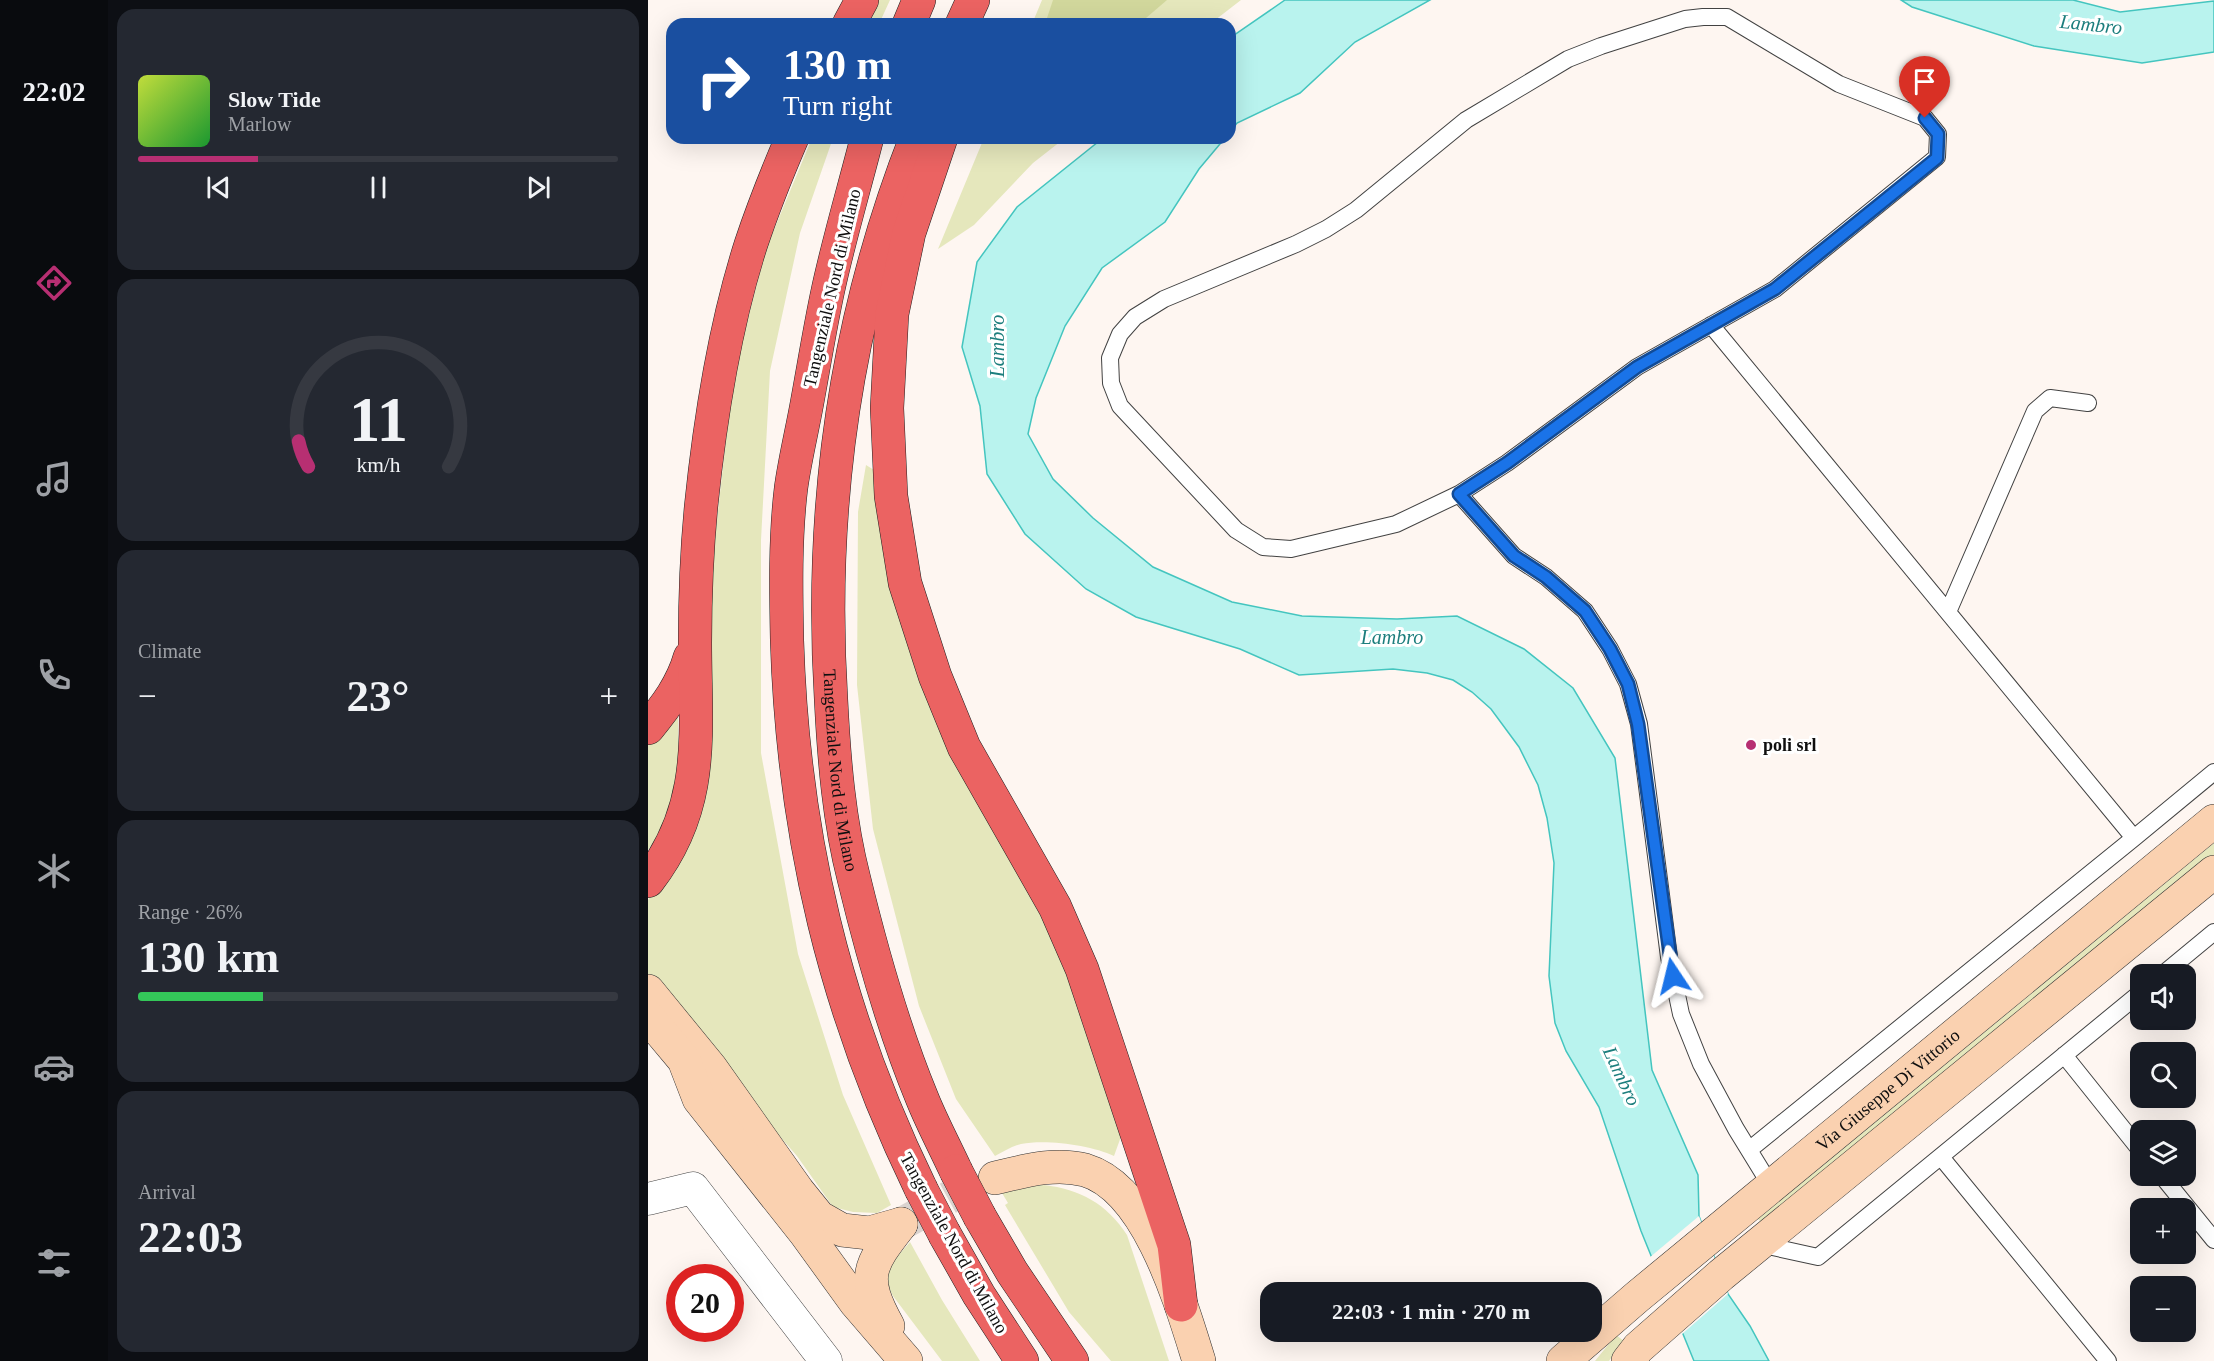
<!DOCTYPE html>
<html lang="en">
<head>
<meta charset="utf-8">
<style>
	body { margin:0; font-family:Georgia,serif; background:#242831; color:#f1f3f6; height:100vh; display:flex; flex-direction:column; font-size:22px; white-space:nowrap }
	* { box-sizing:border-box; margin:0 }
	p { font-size:20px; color:#9ea1a6 }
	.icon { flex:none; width:33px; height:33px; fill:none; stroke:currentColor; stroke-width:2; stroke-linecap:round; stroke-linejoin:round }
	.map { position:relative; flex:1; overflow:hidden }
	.side { display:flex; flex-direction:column; gap:9px; padding:9px; background:#0d0f14; width:540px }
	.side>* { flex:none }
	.top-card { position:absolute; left:18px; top:18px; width:570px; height:126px; border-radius:18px; box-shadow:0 6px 24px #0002; background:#1a4fa0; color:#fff; overflow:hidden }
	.tools { position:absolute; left:1482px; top:964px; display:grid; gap:12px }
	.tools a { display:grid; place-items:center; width:66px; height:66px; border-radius:12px; background:#171b24; box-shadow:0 6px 24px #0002; font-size:30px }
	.speed { position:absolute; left:18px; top:1264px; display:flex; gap:12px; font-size:30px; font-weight:700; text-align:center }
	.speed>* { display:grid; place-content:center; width:78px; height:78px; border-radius:50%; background:#171b24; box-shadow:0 6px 24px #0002; line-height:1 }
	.speed .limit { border:9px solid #d22; background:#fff; color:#111 }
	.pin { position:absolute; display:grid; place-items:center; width:51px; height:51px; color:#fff; margin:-62px -26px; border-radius:50% 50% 50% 0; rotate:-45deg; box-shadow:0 0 6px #0007 }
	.pin .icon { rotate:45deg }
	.me { position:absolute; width:66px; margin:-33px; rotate:350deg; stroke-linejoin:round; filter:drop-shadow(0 0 4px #0008) }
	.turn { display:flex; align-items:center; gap:21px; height:126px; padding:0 18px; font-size:27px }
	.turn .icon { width:78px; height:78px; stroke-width:2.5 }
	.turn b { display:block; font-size:42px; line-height:51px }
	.big { font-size:45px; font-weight:700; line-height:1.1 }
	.side .card { flex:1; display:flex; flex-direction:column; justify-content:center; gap:9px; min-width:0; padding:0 21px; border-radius:18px; background:#242831 }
	.side .dial { align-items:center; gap:0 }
	.dial svg { height:156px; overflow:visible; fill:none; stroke:#363941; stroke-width:7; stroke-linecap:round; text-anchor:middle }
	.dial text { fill:#f1f3f6; stroke:none }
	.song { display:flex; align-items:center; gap:18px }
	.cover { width:72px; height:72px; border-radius:9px; background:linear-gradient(135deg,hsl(70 70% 55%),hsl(130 70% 35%)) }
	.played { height:6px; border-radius:3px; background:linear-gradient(90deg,#b72f72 25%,#363941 25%) }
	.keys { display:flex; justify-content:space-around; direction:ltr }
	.heat { display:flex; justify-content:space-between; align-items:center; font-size:33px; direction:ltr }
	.charge { height:9px; border-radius:4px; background:linear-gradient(90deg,#34c759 26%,#363941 0) }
	.trip { position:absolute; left:612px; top:1282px; width:342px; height:60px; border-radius:18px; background:#171b24; box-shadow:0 6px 24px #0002; font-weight:700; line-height:60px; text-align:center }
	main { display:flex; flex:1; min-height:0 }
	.menu { display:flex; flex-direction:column; width:108px; justify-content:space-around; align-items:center; background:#090b0e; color:#9ea1a6 }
	.menu .icon { width:42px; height:42px }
	.menu .on { color:#b72f72 }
	.menu b { font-size:27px; color:#f1f3f6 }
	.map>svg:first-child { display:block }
</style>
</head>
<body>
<main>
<nav class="menu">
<b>22:02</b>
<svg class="icon on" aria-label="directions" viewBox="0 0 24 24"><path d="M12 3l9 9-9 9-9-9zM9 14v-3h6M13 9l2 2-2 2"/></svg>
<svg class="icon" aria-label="music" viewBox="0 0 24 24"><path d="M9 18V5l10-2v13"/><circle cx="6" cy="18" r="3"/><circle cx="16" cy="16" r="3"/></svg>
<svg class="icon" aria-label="phone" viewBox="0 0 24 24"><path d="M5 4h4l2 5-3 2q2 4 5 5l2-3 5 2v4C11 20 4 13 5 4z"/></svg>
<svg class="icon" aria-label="climate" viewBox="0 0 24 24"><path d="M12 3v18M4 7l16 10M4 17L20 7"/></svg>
<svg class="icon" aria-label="car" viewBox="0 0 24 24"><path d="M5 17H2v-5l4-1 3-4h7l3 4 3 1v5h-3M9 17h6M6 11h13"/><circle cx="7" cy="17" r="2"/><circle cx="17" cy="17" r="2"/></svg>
<svg class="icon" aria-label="filters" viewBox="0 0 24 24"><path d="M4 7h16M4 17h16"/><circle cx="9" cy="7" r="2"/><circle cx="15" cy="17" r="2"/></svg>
</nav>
<section class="side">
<div class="card">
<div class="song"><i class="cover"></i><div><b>Slow Tide</b><p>Marlow</p></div></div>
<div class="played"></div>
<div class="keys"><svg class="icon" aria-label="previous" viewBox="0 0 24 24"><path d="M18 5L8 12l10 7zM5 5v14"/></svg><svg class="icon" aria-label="pause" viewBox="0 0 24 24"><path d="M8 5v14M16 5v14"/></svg><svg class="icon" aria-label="next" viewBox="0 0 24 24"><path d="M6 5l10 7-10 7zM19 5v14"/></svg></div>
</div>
<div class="card dial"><svg viewBox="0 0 100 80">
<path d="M14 69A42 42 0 1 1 86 69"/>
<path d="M14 69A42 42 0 0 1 9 56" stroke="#b72f72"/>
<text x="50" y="56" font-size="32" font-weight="700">11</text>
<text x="50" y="72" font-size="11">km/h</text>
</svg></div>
<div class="card"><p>Climate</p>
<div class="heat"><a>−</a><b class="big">23°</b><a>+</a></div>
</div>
<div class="card"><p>Range · 26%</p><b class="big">130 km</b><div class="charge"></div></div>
<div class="card"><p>Arrival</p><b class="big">22:03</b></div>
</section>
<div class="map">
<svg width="1566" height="1361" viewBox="0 0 1566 1361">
	<rect width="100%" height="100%" fill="#fef6f1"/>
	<path fill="#e5e7bc" d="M231,0H242L231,24H219Z
		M394,0H593L562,24H384Z
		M164,138H185L152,233L122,371L113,540V753L150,954L195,1095L243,1205L229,1213L205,1212L185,1207L149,1156L97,1097L0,977V900L45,824L61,777V592L85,376L118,249Z
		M336,138H417L385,163L326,225L290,249Z
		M218,465L226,470L308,760L414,955L475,1131L466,1156C443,1145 398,1139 373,1144C364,1146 355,1152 347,1156L308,1099L271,1006L225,829L209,685L210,512Z
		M30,716L31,777L21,820L0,850V740L16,723Z
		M1566,843V855L1117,1226L1110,1219Z
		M396,1185C432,1189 459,1204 479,1235L521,1361H463L421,1312L357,1205L360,1203L354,1193L370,1187Z
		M262,1242L294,1300L332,1361H294L245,1296L239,1284L240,1267Z
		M968,1335L976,1341L961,1361H947Z"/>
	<path fill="#d1d79c" d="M405,0H519L491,24H397Z"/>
	<path fill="#b9f3ee" stroke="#44c5bf" stroke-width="1.5" d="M637,0H782L707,42L652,93L589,123L582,132V38Z
		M1253,0H1425L1472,12L1566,1V52L1494,63L1386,46L1264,7Z
		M455,138H577L551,169L517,222L454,268L417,326L388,398L380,434L405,479L445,518L505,567L584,602L654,616L749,619L809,616L876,649L925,688L967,758L1004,1070L1050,1175L1051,1216L1080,1294L1102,1326L1121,1361H1046L993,1231L951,1107L918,1051L907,1023L901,976L906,863L899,818L890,785L871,747L843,709L824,692L805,680L779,673L745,669L651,675L592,649L488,617L438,589L377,534L339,474L332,406L314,347L329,262L369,207Z"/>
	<path fill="#fef6f1" d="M1051,1216L1080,1294L1033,1335L1001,1258Z"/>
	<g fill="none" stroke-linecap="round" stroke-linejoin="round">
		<path stroke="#dad3cf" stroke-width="33" stroke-dasharray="33 16" stroke-linecap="butt" d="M257,1222L302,1197L345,1179"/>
		<g stroke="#424242" stroke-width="18">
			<path id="lane" d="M1055,17H1079L1191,84L1277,118L1290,134L1289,157L1127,289L989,367L859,463L811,494L748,524L643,549L615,547L588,530L472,406L463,383L462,358L472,334L487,317L516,299L648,244L678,229L708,210L818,120L920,59L953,46L1037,19Z
				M1063,325L1486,838
				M811,494L866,556L898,577L937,611L962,649L980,684L991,724L1021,957L1033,1014L1053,1064L1088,1129L1123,1186
				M1300,612L1387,411L1402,398L1440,403
				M1514,975L1566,932
				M1416,1055L1492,1150
				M1101,1150L1486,838L1566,772
				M1293,1157L1460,1361
				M1514,1176L1566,1240
				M1111,1244L1170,1257L1492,993"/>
		</g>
		<g stroke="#424242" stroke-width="33">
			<path id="street" d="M0,1199L45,1188L178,1361"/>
		</g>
		<g stroke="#313131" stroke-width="34">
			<g id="secondary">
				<path d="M0,991L63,1068L150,1191L171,1217L194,1230L221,1233L253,1224"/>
				<path d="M0,1017L36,1060L51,1099L158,1234L208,1303L258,1361"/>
				<path d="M347,1178C376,1171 407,1162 437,1170C501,1189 533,1304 551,1361"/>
				<path d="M240,1326C213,1277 220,1266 253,1224"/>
				<path id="s1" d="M915,1361L989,1297L1566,821"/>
				<path d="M980,1361L990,1348L1073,1275L1566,872"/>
			</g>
		</g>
		<g stroke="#202020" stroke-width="34">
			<g id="highway">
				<path d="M201,24L214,0"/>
				<path d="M261,24L271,0"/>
				<path d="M314,24L325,0"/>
				<path d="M219,138C206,189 191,239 180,290C172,327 166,365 159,403C154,431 147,459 143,488C137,538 138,590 139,640C145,836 187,1012 273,1189"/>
				<path id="s2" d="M268,138C197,319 171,505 183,699C186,759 191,821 206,879C224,953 245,1028 274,1098C284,1123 297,1147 308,1171"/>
				<path d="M293,138L261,233L244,314L239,408L243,496L257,583L287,676L316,747L407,907L434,969L526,1245L533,1305"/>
				<path d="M0,728C18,706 34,685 42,657"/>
				<path d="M0,881C59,805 47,733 47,643C47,600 49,549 53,507C62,419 76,328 103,244C115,208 129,173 144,138"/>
				<path d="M332,1217L364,1272L424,1361"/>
				<path d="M297,1235L331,1295L374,1361"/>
			</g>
		</g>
		<use href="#lane" stroke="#fff" stroke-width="16"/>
		<use href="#street" stroke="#fff" stroke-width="32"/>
		<use href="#secondary" stroke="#fad1b0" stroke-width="33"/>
		<use href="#highway" stroke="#eb6362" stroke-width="33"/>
		<g stroke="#202020" stroke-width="34" stroke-linecap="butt">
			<path id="highway-bridge" d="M308,1171L332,1217
				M273,1189L297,1235"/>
		</g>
		<use href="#highway-bridge" stroke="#eb6362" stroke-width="33"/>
	</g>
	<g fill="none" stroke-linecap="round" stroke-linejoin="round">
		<g stroke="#114b97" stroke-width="15">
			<path id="route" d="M1025,976L990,724L980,684L962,649L937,611L898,577L866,556L811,494L859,463L989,367L1127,289L1289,158L1290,134L1277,118"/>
		</g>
		<use href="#route" stroke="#1a73e8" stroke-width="10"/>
	</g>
	<circle fill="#b72f72" stroke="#fff" stroke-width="2" cx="1103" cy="745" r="6"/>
	<g text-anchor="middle" stroke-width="6" stroke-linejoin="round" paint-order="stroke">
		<g font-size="18" fill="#0f0f0f" stroke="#fff">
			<text transform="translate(184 288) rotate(-77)" y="6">Tangenziale Nord di Milano</text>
			<text dy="6" stroke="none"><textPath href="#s2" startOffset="644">Tangenziale Nord di Milano</textPath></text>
			<text dy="6" stroke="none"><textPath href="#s1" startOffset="423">Via Giuseppe Di Vittorio</textPath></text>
			<text transform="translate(306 1243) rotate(61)" y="6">Tangenziale Nord di Milano</text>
		</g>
		<g font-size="18" font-weight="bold" fill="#0f0f0f" stroke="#fff" text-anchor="start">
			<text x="1115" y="751">poli srl</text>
		</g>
		<g font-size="20" font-style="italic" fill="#1c7e7d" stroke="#fff">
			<text transform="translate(1443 24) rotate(6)" y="7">Lambro</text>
			<text transform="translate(349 346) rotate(-90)" y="7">Lambro</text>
			<text x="744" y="644">Lambro</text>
			<text transform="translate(974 1076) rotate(65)" y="7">Lambro</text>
		</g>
	</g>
</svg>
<div class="tools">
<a><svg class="icon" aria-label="sound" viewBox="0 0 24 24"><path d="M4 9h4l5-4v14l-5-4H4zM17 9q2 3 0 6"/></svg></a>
<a><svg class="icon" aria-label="search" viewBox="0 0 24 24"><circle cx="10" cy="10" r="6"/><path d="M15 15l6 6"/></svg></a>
<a><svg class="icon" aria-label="layers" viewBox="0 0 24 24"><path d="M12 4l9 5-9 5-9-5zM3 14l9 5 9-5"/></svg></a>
<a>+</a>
<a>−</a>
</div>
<div class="speed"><div class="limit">20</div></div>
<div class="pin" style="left:1277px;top:118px;background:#d93025"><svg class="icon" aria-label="arrive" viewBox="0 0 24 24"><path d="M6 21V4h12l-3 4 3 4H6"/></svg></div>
<svg class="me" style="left:1025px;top:976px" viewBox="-20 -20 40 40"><path d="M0-17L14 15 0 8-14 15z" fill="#1a73e8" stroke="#fff" stroke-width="4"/></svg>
<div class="trip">22:03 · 1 min · 270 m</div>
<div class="top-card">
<div class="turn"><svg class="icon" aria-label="right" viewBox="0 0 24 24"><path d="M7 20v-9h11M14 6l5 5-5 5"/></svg><div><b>130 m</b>Turn right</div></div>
</div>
</div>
</main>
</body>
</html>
